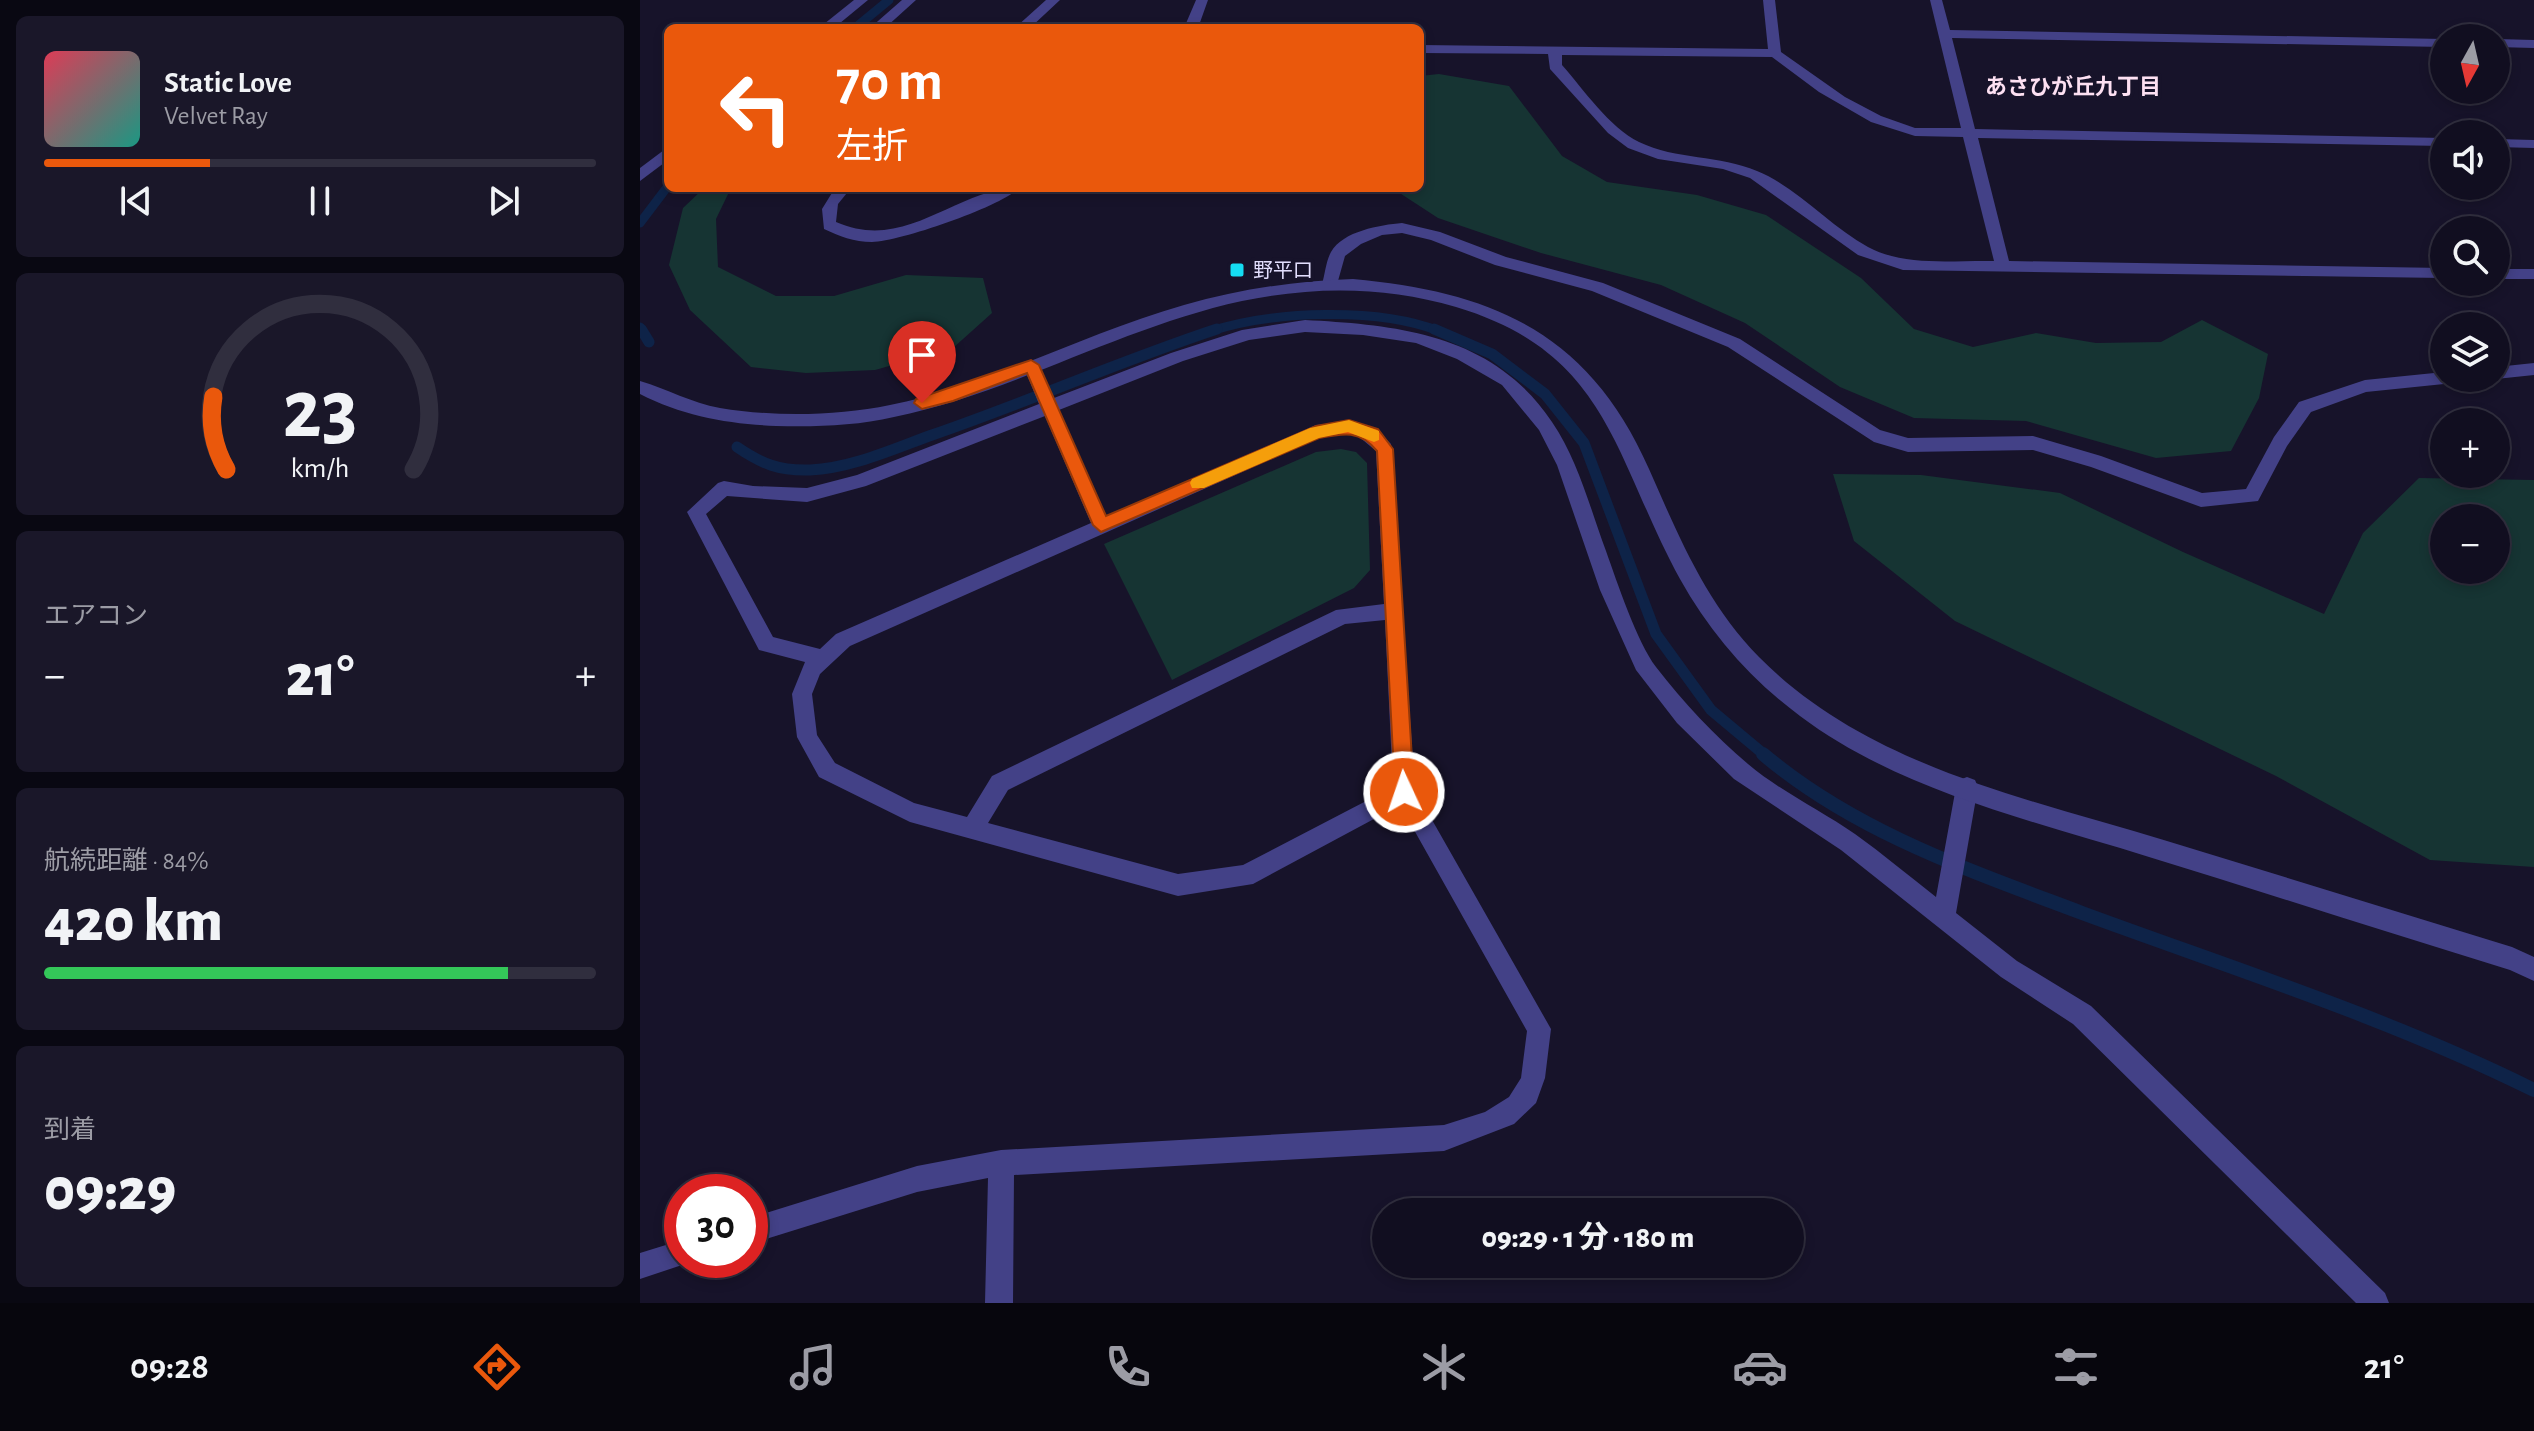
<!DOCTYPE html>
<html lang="ja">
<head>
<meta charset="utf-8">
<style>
	body { margin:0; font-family:"Alegreya Sans","Noto Sans JP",sans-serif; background:#1a1729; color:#f1f3f6; height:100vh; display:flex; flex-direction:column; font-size:30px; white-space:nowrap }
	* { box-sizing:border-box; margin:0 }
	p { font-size:26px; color:#9c9ca5 }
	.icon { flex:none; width:44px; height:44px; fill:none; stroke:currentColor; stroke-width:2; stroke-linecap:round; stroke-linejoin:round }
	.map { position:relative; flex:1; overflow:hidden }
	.panel { display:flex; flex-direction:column; gap:16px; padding:16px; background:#090812; width:640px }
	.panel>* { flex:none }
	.guide { position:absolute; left:24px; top:24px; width:760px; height:168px; border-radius:12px; box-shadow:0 4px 12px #0003,0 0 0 2px #302e3e; background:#ea580c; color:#fff; overflow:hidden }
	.needle { width:52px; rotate:188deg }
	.fabs { position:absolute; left:1790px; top:24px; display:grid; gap:16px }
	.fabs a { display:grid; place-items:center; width:80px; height:80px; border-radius:50%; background:#110e20; box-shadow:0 4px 12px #0003,0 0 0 2px #302e3e; font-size:40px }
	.speed { position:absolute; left:24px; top:1174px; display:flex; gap:16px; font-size:40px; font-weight:700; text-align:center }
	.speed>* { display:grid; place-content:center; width:104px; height:104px; border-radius:50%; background:#110e20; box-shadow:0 4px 12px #0003,0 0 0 2px #302e3e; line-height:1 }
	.speed .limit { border:12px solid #d22; background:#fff; color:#111 }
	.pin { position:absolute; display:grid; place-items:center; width:68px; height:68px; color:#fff; margin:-82px -34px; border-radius:50% 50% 50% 0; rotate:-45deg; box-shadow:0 0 8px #0007 }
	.pin .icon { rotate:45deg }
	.me { position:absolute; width:88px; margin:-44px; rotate:357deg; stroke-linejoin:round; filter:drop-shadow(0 0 6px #0008) }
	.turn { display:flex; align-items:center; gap:28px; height:168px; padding:0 40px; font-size:36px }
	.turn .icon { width:104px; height:104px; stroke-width:2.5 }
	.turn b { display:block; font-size:56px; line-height:68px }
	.big { font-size:60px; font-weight:800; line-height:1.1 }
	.panel .tile { flex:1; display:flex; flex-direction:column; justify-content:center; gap:12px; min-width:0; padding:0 28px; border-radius:12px; background:#1a1729 }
	.panel .dial { align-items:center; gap:0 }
	.dial svg { height:208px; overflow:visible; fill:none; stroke:#302e3e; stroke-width:7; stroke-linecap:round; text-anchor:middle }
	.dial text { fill:#f1f3f6; stroke:none }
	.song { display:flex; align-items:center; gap:24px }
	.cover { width:96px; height:96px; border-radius:12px; background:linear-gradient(135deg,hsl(350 70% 55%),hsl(170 70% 35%)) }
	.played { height:8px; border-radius:4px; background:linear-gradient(90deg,#ea580c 30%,#302e3e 30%) }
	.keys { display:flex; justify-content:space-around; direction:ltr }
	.heat { display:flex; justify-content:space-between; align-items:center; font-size:44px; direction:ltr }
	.charge { height:12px; border-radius:6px; background:linear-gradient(90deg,#34c759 84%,#302e3e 0) }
	.trip { position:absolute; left:732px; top:1198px; width:432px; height:80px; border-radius:40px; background:#110e20; box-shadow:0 4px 12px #0003,0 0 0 2px #302e3e; font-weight:800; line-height:80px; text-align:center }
	.menu { display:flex; height:128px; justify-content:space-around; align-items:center; background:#07060d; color:#9c9ca5 }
	.menu .icon { width:56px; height:56px }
	.menu .active { color:#ea580c }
	.menu b { font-size:36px; color:#f1f3f6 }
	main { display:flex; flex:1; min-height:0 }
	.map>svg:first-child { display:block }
</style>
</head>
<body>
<main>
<section class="panel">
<div class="tile">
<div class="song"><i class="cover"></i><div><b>Static Love</b><p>Velvet Ray</p></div></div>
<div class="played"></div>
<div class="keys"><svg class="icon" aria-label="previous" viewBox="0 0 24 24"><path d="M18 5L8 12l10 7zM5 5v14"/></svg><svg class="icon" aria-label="pause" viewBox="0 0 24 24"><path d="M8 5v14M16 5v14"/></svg><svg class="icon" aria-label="next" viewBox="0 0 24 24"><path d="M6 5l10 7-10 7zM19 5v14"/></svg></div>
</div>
<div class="tile dial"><svg viewBox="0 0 100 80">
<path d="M14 69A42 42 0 1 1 86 69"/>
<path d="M14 69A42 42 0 0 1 9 41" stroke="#ea580c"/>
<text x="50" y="56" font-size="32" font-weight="700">23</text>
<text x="50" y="72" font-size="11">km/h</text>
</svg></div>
<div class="tile"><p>エアコン</p>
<div class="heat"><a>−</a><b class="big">21°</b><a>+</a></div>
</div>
<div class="tile"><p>航続距離 · 84%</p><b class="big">420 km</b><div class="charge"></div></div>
<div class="tile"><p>到着</p><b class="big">09:29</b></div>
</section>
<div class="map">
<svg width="1894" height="1303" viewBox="0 0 1894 1303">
	<rect width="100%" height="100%" fill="#17132a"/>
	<path fill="#163433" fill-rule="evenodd" d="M799,74L869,86L922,156L967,182L1057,195L1126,215L1221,278L1274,329L1333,347L1396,333L1456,343L1521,342L1562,320L1628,354L1619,398L1591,451L1516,458L1386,421L1274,418L1200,387L1105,323L1021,285L901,253L798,218L752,188H780V76Z
		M64,188H91L76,219L78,267L136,296H194L266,275L343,278L352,313L313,348L235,370L166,373L111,367L50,310L29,265L43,208Z
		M701,449L716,452L727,463L730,570L714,588L532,680L464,544L676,452Z
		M1193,474L1281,475L1420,493L1543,552L1684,614L1723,533L1779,478L1894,480V867L1790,860L1636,776L1315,621L1214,541ZM1804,518H1856V570H1804Z"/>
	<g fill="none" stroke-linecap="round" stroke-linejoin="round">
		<path stroke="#0e2348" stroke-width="9" d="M215,28L249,0
			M0,223L28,186
			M0,327L2,331
			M571,331C633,311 737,307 799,331"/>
		<path stroke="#0e2348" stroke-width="11" d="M1,329L9,342
			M794,329L852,354L905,394L944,443L1016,634L1071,710L1126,756
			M97,447C122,464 139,471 170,470C212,468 253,449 292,435C388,402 480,361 577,329"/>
		<path stroke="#0e2348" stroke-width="14" d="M1123,754C1215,832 1331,871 1442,913C1594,969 1749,1018 1894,1090"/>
		<path fill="#434187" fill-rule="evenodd" d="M262,0H276L245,28H230Z
			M406,0H420L390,28H375Z
			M556,0H568L558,28H544Z
			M1123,0H1135L1141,52L1205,97L1241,116L1275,128H1321L1290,0H1302L1310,30L1804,39V47L1312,38L1335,129L1804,138V146L1338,138L1369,261L1804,268V278L1263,270L1218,255L1110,178L1083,169L1018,159L988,148L968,133L910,69L908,54L780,53V45L1128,49ZM922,55L1132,57L1179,92L1231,122L1275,136L1323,137L1354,261C1313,260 1265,267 1228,247C1191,227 1155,186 1117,171C1080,155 1036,160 999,142C969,127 944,90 922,65Z
			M1856,39L1894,40V48L1856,47Z
			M1856,139L1894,140V148L1856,147Z
			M195,188H211L198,204L196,222C267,253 315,188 379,188C360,207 261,241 232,242C214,242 199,236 184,229L182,209Z
			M762,223L800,232L866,257L963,283L1100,339L1240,430L1268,438L1393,436L1461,456L1562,493L1606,489L1634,437L1659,402L1725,380L1804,372V378H1812L1804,384L1726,392L1671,412L1647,446L1618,501L1561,507L1451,467L1393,450L1268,452L1234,442L1088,347L952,291L855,265L791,240L762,233L742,235L721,244L705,256L696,288H684L682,284C685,274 686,261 691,252C703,231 740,225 762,223Z
			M1856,269H1894V279H1856Z
			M665,320C761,325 854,335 912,422C938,460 950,508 966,551C977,582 997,642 1016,667C1043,702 1075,736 1108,764C1140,791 1180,810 1215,834C1243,854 1269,876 1296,897L1316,787L1319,780L1327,777L1335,780L1338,787L1316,913L1377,961L1451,1006L1745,1293L1749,1303H1716L1433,1024L1361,977L1201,850L1094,779L1037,723L996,670L960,590L917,465L899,430L862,385L817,359L776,343L723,335L665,332L609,340L543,361L419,410L466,516L676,425L714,421L736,429L751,444L775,790L911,1029L905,1078L896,1103L874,1124L804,1151L374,1175L373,1303H345L348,1178L277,1192L110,1244V1218L277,1166L361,1150L804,1125L845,1112L869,1097L881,1078L887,1031L760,805L613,884L538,896L270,822L179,777L157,737L152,694L165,662L119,650L47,512L78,483L84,481L113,486L167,488L217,475L399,404L383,365L385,361H397L414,398L531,353L602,330ZM405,416L451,523L196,634L180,649L133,637L66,514L87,496L167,502L226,486ZM697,435H717L736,451L744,604L696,610L352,776L327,817L274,803L195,763L177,735L172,694L180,674L210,646L679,438ZM745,620L753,787L603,865L538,874L348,823L368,790L705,624Z
			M1894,363V375L1856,379L1852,378H1856V367Z
			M42,1240V1260H52L51,1262L0,1279V1253Z"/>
		<path fill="#434187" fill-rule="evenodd" d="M214,0H228L194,28H179Z
			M28,147V160L0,181V168Z
			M713,279C854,292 949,333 1009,469C1039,537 1066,603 1119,657C1227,766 1386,798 1527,841C1642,876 1757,912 1872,947L1894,957V981L1870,970C1749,933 1629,894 1509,857C1391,820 1260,791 1160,716C1110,679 1070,633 1040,579C974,459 970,353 816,307C745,286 674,286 602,301C482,327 374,392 254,417C215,426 175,427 136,426C88,424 43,416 0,394V381C28,389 51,403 80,408C135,417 196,416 250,405C352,385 445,333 544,305C600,289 655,281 713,279Z"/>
	</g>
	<path fill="#ea580c" stroke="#983908" stroke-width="2" d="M391,360L399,365L466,516L676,426L709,420L738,429L753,449L774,792L771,798L764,801L757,798L755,792L737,451C720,430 704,433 679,438L461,532L453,525L387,373L313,401L282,409L274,403L276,399Z"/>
	<path fill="#f59e0b" d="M709,420L739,431V440L734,442L708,432L679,438L564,488H552L550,483L552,479L670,428Z"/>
	<rect fill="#15dcf2" stroke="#17132a" stroke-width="3" x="589" y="262" width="16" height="16" rx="4"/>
	<g text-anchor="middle" stroke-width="8" stroke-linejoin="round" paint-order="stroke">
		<g font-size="20" fill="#e2defd" stroke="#17132a" text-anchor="start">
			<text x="613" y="277">野平口</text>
		</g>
		<g font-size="22" font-weight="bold" fill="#fde0f2" stroke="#17132a">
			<text x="1433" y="94">あさひが丘九丁目</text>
		</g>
	</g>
</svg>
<div class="fabs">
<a><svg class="needle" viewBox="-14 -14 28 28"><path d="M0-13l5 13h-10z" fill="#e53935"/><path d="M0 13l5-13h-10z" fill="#9c9ca5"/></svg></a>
<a><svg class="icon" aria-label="sound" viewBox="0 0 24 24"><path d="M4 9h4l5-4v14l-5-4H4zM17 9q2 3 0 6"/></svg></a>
<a><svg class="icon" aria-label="search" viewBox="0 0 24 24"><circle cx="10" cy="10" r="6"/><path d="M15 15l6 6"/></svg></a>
<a><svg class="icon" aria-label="layers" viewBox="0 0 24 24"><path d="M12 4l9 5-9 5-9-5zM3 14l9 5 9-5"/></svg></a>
<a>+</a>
<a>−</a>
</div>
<div class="speed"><div class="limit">30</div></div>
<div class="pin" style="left:282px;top:403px;background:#d93025"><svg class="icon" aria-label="arrive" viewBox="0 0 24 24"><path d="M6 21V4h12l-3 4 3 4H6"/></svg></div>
<svg class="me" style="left:764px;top:792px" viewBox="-20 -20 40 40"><circle r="17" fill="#ea580c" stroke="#fff" stroke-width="3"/><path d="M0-11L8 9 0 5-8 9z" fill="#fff"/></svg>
<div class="trip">09:29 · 1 分 · 180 m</div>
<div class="guide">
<div class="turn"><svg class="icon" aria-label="left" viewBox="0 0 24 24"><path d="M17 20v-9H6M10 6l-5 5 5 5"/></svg><div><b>70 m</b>左折</div></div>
</div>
</div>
</main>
<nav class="menu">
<b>09:28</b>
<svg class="icon active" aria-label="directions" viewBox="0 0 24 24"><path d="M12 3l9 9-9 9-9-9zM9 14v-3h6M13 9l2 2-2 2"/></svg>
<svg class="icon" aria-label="music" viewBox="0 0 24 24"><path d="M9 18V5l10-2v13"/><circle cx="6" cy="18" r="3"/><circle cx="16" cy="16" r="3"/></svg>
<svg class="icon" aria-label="phone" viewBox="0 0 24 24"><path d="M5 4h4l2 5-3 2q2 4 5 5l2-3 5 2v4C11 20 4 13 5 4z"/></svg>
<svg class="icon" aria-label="climate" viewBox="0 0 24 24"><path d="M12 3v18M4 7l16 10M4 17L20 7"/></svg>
<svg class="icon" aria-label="car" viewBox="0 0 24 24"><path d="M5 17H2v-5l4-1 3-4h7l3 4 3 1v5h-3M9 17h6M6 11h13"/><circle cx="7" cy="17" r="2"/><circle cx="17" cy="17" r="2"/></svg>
<svg class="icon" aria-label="filters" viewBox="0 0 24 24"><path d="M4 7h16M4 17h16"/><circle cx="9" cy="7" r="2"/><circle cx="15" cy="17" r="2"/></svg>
<b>21°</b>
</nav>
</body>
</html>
